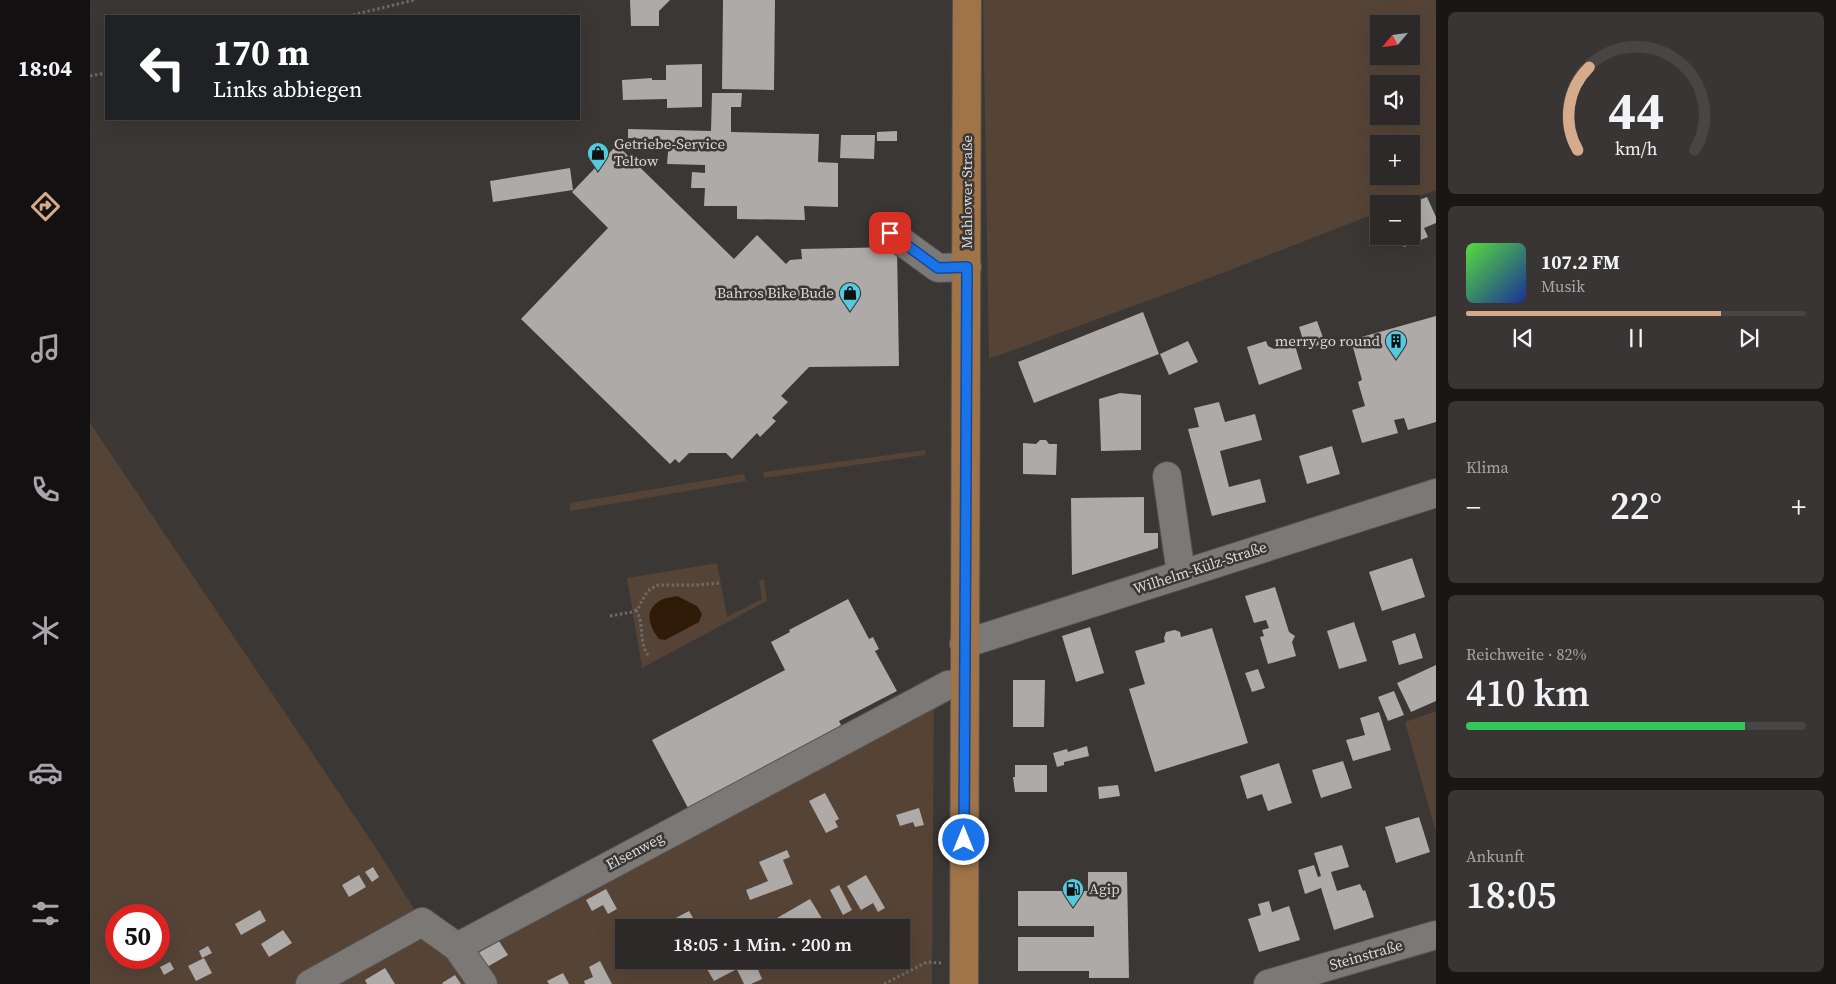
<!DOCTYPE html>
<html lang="de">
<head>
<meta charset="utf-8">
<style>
	body { margin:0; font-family:"Source Serif 4",serif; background:#383534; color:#f1f3f6; height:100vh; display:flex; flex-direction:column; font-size:19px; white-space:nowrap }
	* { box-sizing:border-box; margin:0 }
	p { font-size:16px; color:#a6a6a8 }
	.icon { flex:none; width:28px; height:28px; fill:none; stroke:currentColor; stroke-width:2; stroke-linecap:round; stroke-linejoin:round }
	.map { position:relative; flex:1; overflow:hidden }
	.drawer { display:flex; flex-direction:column; gap:12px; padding:12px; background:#181716; width:400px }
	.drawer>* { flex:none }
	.hud { position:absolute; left:15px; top:15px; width:475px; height:105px; border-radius:0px; box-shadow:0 5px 20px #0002,0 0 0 1px #484545; background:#202124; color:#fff; overflow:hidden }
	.needle { width:32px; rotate:241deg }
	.fabs { position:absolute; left:1280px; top:15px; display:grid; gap:10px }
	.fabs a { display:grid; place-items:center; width:50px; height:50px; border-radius:0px; background:#2c2928; box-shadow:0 5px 20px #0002,0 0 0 1px #484545; font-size:25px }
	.speed { position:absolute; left:15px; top:904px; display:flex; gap:10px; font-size:25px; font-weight:700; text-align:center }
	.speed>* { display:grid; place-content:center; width:65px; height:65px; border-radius:50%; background:#2c2928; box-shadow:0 5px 20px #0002,0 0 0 1px #484545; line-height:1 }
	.speed .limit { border:8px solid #d22; background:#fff; color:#111 }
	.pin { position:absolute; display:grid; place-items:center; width:42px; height:42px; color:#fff; margin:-21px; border-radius:10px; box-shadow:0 2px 8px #0006 }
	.me { position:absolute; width:55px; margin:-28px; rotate:0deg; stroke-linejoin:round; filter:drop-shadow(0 0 4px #0008) }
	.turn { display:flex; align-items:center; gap:18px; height:105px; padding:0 25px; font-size:22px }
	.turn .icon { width:65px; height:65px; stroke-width:2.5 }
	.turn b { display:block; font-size:35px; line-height:42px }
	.big { font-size:38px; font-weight:600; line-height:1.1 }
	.drawer .widget { flex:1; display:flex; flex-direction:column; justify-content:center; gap:8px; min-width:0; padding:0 18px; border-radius:8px; background:#383534 }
	.drawer .dial { align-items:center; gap:0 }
	.dial svg { height:130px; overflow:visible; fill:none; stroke:#484545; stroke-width:7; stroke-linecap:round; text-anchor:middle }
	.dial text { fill:#f1f3f6; stroke:none }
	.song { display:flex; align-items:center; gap:15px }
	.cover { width:60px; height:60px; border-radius:8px; background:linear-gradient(135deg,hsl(110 70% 55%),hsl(230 70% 35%)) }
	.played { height:5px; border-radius:2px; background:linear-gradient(90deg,#d6ab8b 75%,#484545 75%) }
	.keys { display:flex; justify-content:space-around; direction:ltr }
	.heat { display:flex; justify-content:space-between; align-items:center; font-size:28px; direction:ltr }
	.charge { height:8px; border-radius:4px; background:linear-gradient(90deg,#34c759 82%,#484545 0) }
	.trip { position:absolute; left:525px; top:919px; width:295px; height:50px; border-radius:0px; background:#2c2928; box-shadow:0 5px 20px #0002,0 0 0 1px #484545; font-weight:600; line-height:50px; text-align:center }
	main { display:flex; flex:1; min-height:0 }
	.dock { display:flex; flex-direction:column; width:90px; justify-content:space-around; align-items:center; background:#121010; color:#a6a6a8 }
	.dock .icon { width:35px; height:35px }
	.dock .on { color:#d6ab8b }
	.dock b { font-size:22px; color:#f1f3f6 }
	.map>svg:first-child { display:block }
</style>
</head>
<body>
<main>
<nav class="dock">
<b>18:04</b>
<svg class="icon on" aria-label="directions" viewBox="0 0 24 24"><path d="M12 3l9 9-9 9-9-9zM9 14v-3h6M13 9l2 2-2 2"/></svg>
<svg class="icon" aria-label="music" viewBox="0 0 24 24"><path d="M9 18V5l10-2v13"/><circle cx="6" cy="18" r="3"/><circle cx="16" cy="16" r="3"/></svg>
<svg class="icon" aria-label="phone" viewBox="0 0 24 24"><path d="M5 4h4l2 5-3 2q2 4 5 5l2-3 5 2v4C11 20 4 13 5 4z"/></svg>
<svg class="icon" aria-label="climate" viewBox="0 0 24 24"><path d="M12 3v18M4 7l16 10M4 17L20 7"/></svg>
<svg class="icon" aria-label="car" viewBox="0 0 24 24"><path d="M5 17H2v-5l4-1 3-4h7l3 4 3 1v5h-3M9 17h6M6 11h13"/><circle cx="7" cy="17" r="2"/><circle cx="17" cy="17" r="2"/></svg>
<svg class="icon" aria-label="filters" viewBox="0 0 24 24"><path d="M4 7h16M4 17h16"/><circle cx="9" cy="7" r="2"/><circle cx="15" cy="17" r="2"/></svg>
</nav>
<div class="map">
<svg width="1346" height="984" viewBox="0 0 1346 984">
	<rect width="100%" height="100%" fill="#3a3735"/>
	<path fill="#554436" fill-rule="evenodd" d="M893,0H1346V190L1310,204H1289V212L1122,277L899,359ZM1289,24H1321V56H1289ZM1289,84H1321V116H1289ZM1289,144H1321V176H1289Z
		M0,423L288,851L332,922L367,947L844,684L842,984H0ZM26,915H69V958H26ZM534,928H811V960H534Z
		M835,450V455L674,478L673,472Z
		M654,474L656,481L480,511V503Z
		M627,563L637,617L672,599L669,580L674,579L677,601L552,668L537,578Z
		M1346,711V832L1315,722Z"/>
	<path fill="#2f1b08" d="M587,596L607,606L612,614L609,622L575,640L569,639C559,626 553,610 571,600C575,598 582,597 587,596Z"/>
	<path fill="#aeaaa8" d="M540,0H580L569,11V26H541Z
		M633,0H685L684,90L632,89Z
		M612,64V107L577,108V99L533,100L532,80L562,78V80H576V65Z
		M622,93H652L651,107H641V132L729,134L728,162L748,163V207L714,206L715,220L647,219V206H614L615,188H601L602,172L615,173V165L577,164L579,140L538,138V129L621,131Z
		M807,131V141H787V132Z
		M751,135H785L784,159L750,158Z
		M527,145L644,259L667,235L696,264L700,260L712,259L711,249L807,247L809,366L719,367L691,396L698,402L682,418L686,421L670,437L667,433L642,459L636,453H599L589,463L585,459L580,464L431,319L518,228L482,192Z
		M480,168L483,190L403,202L400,181Z
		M1337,197L1346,217V223L1334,228L1338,237L1314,247L1310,238L1321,236V203Z
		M1053,312L1069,354L944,403L928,362Z
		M1346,316V422L1318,430L1314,418L1304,420L1308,433L1272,443L1262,410L1275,406L1268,382L1272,380L1261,340Z
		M1227,321L1235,343L1216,349L1209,327Z
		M1098,341L1108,362L1079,375L1070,354Z
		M1176,341L1178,346L1184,349L1204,342L1212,369L1169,385L1157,347Z
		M1030,393L1051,395V450L1011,451L1009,399Z
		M1129,402L1135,422L1165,414L1172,440L1130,451L1139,487L1170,479L1176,502L1122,516L1098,429L1109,427L1104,408Z
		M950,440H956L959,444H967L966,475L933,474V443L946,444Z
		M1242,446L1250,474L1217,484L1209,456Z
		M1054,497V533H1068V548L982,575L981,498Z
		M1322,558L1335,597L1292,611L1279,572Z
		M1185,587L1199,632L1205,636L1202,642L1206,656L1178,664L1170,637L1174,636L1172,630L1179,628L1176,620L1164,623L1155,596Z
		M758,599L779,639L783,637L789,649L785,651L807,691L749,721L752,727L598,808L562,740L695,670L681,642L700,632L699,630Z
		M1264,622L1277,661L1249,669L1237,631Z
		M1000,627L1014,673L986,682L972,636Z
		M1122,628L1158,743L1065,772L1039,689L1055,684L1045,651L1075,642L1074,638L1076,632L1085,630L1090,632L1091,637Z
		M1325,633L1333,658L1309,665L1302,641Z
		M1346,665V701L1321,712L1307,683Z
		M1168,669L1175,688L1162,692L1155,673Z
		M923,680H955L954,727H923Z
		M1304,691L1314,715L1298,721L1288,697Z
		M1289,712L1301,750L1263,761L1256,740L1275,735L1270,718Z
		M997,746L999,756L974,762V765L967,767L963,753L977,749L978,752Z
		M1253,761L1262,788L1231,798L1222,770Z
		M1189,763L1202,803L1178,811L1172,794L1157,799L1150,776Z
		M925,765H957V792H925L923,777H925Z
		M1028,785L1030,796L1009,799L1008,787Z
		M735,793L749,819L745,821L748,827L736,833L719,801Z
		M829,808L834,825L825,827L823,822L810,826L806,815Z
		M1329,817L1340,852L1306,863L1295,827Z
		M1252,845L1259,867L1241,872L1247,891L1270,884L1273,891L1275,890L1284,917L1244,930L1231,888L1215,894L1208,870L1224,865L1228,877L1231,876L1224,853Z
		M697,850L700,857L693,860L703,884L660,900L656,890L678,881L669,862Z
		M283,867L289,877L282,882L275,872Z
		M998,872H1037L1039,978H999V971H928V937H1004V926H928V891H998Z
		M269,875L276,887L259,897L252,885Z
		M776,875L795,908L788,912L783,903L771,910L757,886Z
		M749,885L762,910L753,915L740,890Z
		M516,889L527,909L518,914L513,905L502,911L496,900Z
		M720,899L736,925L732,928H692L687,918Z
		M1179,901L1182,912L1199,906L1210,940L1169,952L1158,919L1171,915L1168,904Z
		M170,910L176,921L151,935L145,924Z
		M599,911L609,928H587L582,920Z
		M193,930L202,943L179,957L171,944Z
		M409,941L418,955L397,967L388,953Z
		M118,946L122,953L112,958L109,951Z
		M114,958L122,973L106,981L98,966Z
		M628,960H640L645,970L624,981L617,969L630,963Z
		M645,960H664L672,979L661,984H654L643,961Z
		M510,961L522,984H495L494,981L503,977L499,967Z
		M80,962L84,969L74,975L70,967Z
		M295,968L305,984H277L275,980Z
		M473,973L479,984H459L457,981Z
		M365,975L371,984H353L352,983Z"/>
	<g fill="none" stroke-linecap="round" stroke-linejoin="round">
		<g stroke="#555351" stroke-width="30">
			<path id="minor" d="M800,233L848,268L877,267
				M1077,476L1091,574
				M874,644L1346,493
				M367,947L393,984
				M220,984L332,922L367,947L858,685L875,683
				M1178,984L1346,935"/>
		</g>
		<g stroke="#555351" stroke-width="30">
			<path id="major" d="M874,984L877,0"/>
		</g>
		<path stroke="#6d6b69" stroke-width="3" stroke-dasharray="2.5 2.5" stroke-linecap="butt" d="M258,16L325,0
			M0,76L16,73
			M546,610C555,624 548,641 558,655
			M520,616L542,612L548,609L555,595L560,589L568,585H605L631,583
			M794,984L837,962L851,963"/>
		<use href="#minor" stroke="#7b7876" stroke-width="28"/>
		<use href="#major" stroke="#a07348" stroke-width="28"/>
	</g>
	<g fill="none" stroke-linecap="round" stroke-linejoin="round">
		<g stroke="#114b97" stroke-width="12">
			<path id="route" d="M800,233L848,268L877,267L874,840"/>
		</g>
		<use href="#route" stroke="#1a73e8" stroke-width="9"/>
	</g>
	<defs>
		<g id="shop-pin" transform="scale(1.125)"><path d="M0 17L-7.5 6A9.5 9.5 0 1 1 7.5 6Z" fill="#55cade" stroke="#3a3735"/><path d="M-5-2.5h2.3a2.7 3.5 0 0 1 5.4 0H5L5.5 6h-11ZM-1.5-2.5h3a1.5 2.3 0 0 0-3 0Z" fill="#111"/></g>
		<g id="building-pin" transform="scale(1.125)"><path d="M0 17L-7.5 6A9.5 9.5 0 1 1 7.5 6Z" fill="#55cade" stroke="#3a3735"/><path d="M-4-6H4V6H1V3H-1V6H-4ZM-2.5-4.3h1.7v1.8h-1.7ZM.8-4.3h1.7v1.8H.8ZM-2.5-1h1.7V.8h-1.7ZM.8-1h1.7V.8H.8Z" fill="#111"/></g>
		<g id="fuel-pin" transform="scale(1.125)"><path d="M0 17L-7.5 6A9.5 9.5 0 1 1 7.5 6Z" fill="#55cade" stroke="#3a3735"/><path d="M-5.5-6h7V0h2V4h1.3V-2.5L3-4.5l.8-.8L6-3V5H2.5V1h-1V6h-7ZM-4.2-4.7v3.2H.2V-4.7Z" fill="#111"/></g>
	</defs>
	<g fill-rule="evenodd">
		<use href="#shop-pin" x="508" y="153"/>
		<use href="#shop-pin" x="760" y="293"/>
		<use href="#building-pin" x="1306" y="341"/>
		<use href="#fuel-pin" x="983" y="889"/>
	</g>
	<g text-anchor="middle" stroke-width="5" stroke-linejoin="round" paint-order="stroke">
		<g font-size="15" fill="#dbd9d8" stroke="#3a3735" text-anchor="start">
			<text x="524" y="149">Getriebe-Service<tspan x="524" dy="17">Teltow</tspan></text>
			<text x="744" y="298" text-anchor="end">Bahros Bike Bude</text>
			<text x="1290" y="346" text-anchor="end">merry go round</text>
			<text x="999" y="894">Agip</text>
		</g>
		<g font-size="15" fill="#dbd9d8" stroke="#3a3735">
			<text transform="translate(877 192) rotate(-90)" y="5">Mahlower Straße</text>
			<text transform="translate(1110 568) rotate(-18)" y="5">Wilhelm-Külz-Straße</text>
			<text transform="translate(545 851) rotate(-28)" y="5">Elsenweg</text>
			<text transform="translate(1276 955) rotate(-16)" y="5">Steinstraße</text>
		</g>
	</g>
</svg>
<div class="fabs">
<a><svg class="needle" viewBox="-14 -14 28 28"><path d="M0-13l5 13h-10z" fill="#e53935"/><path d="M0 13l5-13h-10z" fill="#a6a6a8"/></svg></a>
<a><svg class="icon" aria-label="sound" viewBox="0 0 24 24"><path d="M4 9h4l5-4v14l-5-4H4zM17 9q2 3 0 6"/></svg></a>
<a>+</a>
<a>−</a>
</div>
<div class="speed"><div class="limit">50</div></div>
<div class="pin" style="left:800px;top:233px;background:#d93025"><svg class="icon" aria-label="arrive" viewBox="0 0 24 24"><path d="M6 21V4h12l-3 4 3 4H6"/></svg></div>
<svg class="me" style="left:874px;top:840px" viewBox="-20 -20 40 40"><circle r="17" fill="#1a73e8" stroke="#fff" stroke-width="3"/><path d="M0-11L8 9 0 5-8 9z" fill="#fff"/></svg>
<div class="trip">18:05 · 1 Min. · 200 m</div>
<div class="hud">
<div class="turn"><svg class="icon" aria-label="left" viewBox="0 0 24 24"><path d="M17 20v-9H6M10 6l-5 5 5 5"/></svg><div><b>170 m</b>Links abbiegen</div></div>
</div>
</div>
<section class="drawer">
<div class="widget dial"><svg viewBox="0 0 100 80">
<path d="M14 69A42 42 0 1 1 86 69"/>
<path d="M14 69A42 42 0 0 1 21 18" stroke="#d6ab8b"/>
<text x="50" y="56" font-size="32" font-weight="700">44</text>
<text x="50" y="72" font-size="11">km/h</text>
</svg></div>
<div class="widget">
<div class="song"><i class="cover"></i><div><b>107.2 FM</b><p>Musik</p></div></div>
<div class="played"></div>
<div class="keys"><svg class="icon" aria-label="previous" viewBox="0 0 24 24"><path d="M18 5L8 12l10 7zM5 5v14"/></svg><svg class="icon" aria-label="pause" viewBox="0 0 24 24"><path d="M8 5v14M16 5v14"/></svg><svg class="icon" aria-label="next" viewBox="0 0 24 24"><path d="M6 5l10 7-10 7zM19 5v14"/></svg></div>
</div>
<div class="widget"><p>Klima</p>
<div class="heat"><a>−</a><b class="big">22°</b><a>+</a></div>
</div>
<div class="widget"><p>Reichweite · 82%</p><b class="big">410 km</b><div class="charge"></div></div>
<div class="widget"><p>Ankunft</p><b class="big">18:05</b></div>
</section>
</main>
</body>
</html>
